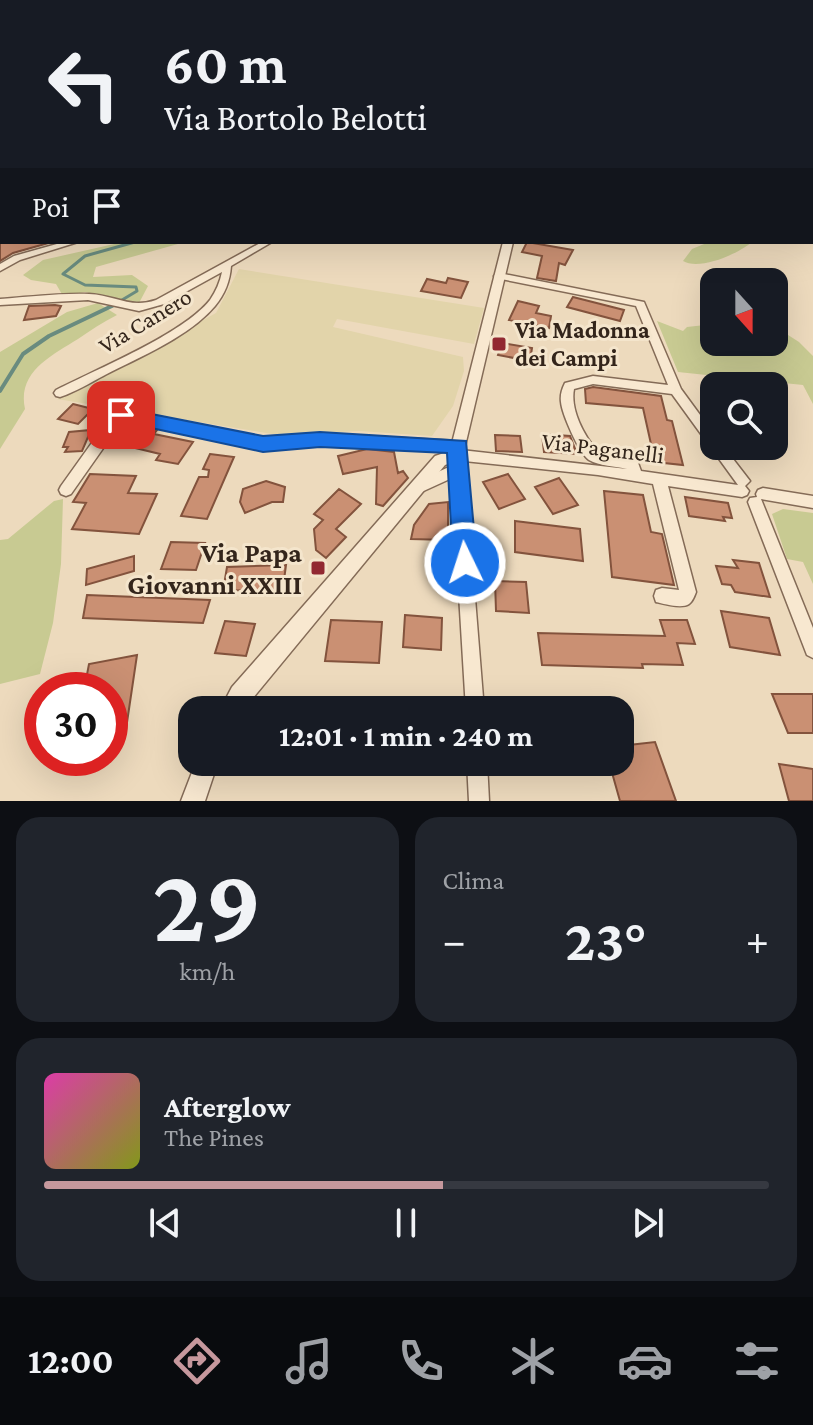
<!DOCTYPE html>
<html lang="it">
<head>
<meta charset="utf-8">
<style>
	body { margin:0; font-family:"Crimson Pro",serif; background:#20242c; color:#f1f3f6; height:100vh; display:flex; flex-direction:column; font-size:30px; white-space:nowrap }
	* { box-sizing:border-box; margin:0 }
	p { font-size:26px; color:#9ea1a6 }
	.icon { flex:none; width:44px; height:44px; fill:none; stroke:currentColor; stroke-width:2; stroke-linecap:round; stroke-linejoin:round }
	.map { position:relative; height:801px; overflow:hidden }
	.drawer { display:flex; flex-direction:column; gap:16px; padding:16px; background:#0d0f14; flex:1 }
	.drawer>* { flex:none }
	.guide { position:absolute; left:0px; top:0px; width:814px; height:244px; box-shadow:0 8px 32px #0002; background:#171b24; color:#f1f3f6; overflow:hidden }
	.needle { width:52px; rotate:159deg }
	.controls { position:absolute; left:700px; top:268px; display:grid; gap:16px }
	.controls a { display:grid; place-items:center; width:88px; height:88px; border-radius:16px; background:#171b24; box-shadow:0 8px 32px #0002; font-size:40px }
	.speed { position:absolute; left:24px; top:672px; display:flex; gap:16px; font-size:40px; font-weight:700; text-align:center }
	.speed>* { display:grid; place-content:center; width:104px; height:104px; border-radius:50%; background:#171b24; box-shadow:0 8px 32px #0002; line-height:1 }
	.speed .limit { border:12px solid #d22; background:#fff; color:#111 }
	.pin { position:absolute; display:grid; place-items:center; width:68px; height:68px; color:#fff; margin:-34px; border-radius:16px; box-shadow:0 4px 12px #0006 }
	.me { position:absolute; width:88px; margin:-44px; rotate:356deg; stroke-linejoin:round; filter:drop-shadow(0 0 6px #0008) }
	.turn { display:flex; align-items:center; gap:28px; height:168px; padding:0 32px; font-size:36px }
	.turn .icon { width:104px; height:104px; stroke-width:2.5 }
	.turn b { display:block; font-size:56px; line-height:68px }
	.then { display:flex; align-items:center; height:76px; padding:0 32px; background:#0003; gap:16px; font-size:30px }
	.big { font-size:60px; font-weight:700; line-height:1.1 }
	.drawer .tile { flex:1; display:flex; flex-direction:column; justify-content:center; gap:12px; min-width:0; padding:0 28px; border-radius:24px; background:#20242c }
	.drawer .dial { align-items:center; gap:0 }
	.dial b { font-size:104px; line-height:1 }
	.song { display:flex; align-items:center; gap:24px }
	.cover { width:96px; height:96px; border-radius:12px; background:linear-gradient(135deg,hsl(320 70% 55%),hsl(70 70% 35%)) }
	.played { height:8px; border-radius:4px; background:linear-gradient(90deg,#c6989d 55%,#363941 55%) }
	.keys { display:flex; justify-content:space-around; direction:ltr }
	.heat { display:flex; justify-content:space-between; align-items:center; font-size:44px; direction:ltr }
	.drawer .tiles { flex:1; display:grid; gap:16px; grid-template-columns:1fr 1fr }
	.tile:last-child { grid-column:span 2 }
	.trip { position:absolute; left:178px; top:696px; width:456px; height:80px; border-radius:24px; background:#171b24; box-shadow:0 8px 32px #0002; font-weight:700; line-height:80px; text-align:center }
	.tab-bar { display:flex; height:128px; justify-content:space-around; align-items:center; background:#090b0e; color:#9ea1a6 }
	.tab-bar .icon { width:56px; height:56px }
	.tab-bar .on { color:#c6989d }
	.tab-bar b { font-size:36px; color:#f1f3f6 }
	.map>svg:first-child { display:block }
</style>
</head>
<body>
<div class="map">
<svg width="813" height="801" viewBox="0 0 813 801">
	<rect width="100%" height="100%" fill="#eddabd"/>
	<path fill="#e2d4aa" d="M239,269L484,308L474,344L337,319L333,327L463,357L464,371L453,406L432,436L359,431L279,435L57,399L216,313Z"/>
	<path fill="#c8ca92" d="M123,242H185L96,267L93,277L132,275L148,286L139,303L85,292L63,296L56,284L31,280L23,275L43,260Z
		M709,242H752C738,254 699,271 683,261L692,249Z
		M98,303L117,315C103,322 91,330 78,339C51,356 17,372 25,409L0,449V352L67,312Z
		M657,321L683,331L687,327L714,324V342H774V326L799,342L813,356V404L803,385L678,372Z
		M63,499L61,564L53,623L40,674L0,684V540L8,539L54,501Z
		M783,509L813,513V584L803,562L787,559L772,514Z"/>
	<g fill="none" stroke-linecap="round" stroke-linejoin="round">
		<path stroke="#698b7f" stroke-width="3" d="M112,306L137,291L136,287L85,285L63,274L85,256L135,242"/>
		<path stroke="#698b7f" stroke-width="4" d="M0,391L23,354L49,336L116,304"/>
	</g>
	<path fill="#ca9073" stroke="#83533d" stroke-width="2" d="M0,242H52L13,253L0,261Z
		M527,242L573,250L565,265L559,263L556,281L537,278L542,256L522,252Z
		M448,278L468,282L461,298L421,291L427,279L446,283Z
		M573,297L624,310L620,321L567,307Z
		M518,301L539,306L536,313L551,316L549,328L509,320Z
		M55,305L61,306L56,316L24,320L29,306Z
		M502,343L532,348L530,361L498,355Z
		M593,387L661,396L667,420L672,421L683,465L655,462L643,408L586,403L585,389Z
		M73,404L93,409L78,424L58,419Z
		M126,427L157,430L154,434L193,442L178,464L156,460L160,454L114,443Z
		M91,430L82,451L65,452L68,447H63L69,432Z
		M542,434L570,436L577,454L544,452Z
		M495,435L520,436L522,452L496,451Z
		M367,449L394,452L398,473L403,471L408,478L383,506L376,504L377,467L343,474L338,456Z
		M210,454L234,457L207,519L181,516L199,477H208L209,470L203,469Z
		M90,474L136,476L128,493L157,494L139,534L72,529L86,503L73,502Z
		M508,474L525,499L499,509L483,482Z
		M559,478L578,505L553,514L535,487Z
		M266,481L285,487L283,502H272L245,513L240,502L243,489Z
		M339,489L361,504L336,529L346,537L326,558L316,550L314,529L323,520L314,514Z
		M604,491L643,495L651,532L662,534L674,585L612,577Z
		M685,497L728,503L732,518L723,517L725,521L689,516Z
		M448,502V540L411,539L414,525L429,504Z
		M515,521L580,529L583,561L515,552Z
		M171,542L205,543L196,570L161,569Z
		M134,556V571L86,585L87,569Z
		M733,560L759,563L770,597L735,592L731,585L722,584L716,566L738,568Z
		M286,565L282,595L248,596L249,590L223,591L227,567Z
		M495,581L526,582L529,613L496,611Z
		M87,595L210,600L203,623L83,618Z
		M721,611L769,618L780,655L730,647Z
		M405,615L442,618L441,650L403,647Z
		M331,620L382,622L379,663L325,661Z
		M660,620H687L695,644L677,643L683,665L642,664L643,668L542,665L538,633L665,636Z
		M225,621L255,624L246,656L215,653Z
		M137,655L125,736L110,739V690H84L89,664Z
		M772,694H813V733H788Z
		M655,742L676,801H620L609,762H620V746Z
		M779,764L813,769V801H789Z"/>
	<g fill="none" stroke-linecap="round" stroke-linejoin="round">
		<g stroke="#846b57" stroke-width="3">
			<path id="minor" d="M0,145H2V149H0Z
				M0,192H2V197H0Z
				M64,242H78L20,260L0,271V264L14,256Z
				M262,242H272L231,266C230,281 225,294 215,306C190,336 140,357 105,375C90,383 75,392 60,397L56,396L54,393L56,390C97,369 183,334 210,300C216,291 220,282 222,272L164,304L139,311L88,300L0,305V299C29,297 59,293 89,294C115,295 130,309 156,300Z
				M499,273L644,302L681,389L714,434V446H723L750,481L745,486L749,491L747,495L742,497L668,486L696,592C695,595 692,602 689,604C682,609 664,604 656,602L654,596L656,590L662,588L679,590L653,484L598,475L464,461L484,710H466L452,478L417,494L412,492L410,488L412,484L451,466L450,455L454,451L320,444L263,449L123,420L71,494L66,496L61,494L59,490L61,486L111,416L121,410L263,439L320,434L459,441L464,442L465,446L461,450L627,469C616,466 599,466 589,460C579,453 562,414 561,402C560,395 562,389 565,383L593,376L668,385L636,306L496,278L494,276ZM593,384L672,394L738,485L641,471L637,460L598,452C584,436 570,410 574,389Z
				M763,488L813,496V508L761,499L813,628V658L807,655L748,502L750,498L757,497L756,494L758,490Z
				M467,762H487L489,801H469Z"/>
		</g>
		<g stroke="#846b57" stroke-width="3">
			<path id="tertiary" d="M503,242H513L462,459L445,465L243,710H220L232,687L435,456L450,451Z
				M196,762H218L205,801H181Z"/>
		</g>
		<use href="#minor" fill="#f8e8d0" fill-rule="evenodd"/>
		<use href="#tertiary" fill="#f8e8d0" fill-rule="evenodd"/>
	</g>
	<linearGradient id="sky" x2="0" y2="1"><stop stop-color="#8bb8d3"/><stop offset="0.53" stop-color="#f7eee1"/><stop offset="1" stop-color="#f7eee1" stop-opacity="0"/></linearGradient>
	<rect width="813" height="238" fill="url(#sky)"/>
	<path fill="#1a73e8" stroke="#114b97" stroke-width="2" d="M121,408L263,436L320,432L466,441L477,563L473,570L465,573L457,570L453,563L447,453L320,447L263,452L114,420L111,415L114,410Z"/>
	<g fill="#922831" stroke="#f4e5cc" stroke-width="3">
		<rect x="491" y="336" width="16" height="16" rx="4"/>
		<rect x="310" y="560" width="16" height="16" rx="4"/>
	</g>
	<g text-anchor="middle" stroke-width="6" stroke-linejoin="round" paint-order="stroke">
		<g font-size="24" fill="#33251b" stroke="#f4e5cc">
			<text transform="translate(145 321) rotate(-31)" y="8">Via Canero</text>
			<text transform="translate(603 448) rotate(7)" y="8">Via Paganelli</text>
		</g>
		<g font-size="24" font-weight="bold" fill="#33251b" stroke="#f4e5cc" text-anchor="start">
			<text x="515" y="338">Via Madonna<tspan x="515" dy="28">dei Campi</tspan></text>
		</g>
		<g font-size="28" font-weight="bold" fill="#33251b" stroke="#f4e5cc" text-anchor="end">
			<text x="302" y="562">Via Papa<tspan x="302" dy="32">Giovanni XXIII</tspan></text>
		</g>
	</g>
</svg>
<div class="controls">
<a><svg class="needle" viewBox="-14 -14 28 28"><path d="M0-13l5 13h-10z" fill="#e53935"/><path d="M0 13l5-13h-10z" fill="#9ea1a6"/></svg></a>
<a><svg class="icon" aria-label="search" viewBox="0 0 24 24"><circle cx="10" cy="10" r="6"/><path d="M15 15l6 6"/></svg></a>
</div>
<div class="speed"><div class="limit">30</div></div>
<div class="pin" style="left:121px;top:415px;background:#d93025"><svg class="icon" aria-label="arrive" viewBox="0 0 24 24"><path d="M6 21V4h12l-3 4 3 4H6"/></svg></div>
<svg class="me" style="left:465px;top:563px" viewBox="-20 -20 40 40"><circle r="17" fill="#1a73e8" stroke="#fff" stroke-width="3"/><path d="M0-11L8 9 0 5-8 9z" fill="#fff"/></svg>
<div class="trip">12:01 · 1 min · 240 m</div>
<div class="guide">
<div class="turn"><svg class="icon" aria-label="left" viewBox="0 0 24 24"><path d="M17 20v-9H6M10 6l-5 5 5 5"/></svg><div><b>60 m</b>Via Bortolo Belotti</div></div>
<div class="then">Poi<svg class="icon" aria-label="arrive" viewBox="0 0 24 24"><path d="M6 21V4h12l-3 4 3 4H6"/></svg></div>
</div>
</div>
<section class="drawer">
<div class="tiles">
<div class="tile dial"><b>29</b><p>km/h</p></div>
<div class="tile"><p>Clima</p>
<div class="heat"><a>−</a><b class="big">23°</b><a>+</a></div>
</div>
<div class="tile">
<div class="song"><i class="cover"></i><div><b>Afterglow</b><p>The Pines</p></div></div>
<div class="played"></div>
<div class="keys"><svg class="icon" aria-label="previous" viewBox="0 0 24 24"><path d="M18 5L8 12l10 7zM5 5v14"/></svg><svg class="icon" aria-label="pause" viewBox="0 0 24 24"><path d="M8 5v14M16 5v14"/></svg><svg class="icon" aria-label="next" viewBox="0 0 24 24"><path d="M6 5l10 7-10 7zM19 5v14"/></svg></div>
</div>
</div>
</section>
<nav class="tab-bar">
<b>12:00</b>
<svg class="icon on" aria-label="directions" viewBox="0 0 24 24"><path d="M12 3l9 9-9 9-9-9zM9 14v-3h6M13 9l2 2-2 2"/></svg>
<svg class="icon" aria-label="music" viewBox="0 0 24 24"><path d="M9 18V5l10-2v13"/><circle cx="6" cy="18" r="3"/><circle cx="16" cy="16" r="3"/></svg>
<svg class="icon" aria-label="phone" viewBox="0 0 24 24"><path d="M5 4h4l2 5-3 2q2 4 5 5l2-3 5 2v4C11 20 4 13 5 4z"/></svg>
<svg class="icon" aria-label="climate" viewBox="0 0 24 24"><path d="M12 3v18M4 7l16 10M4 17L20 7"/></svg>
<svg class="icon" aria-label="car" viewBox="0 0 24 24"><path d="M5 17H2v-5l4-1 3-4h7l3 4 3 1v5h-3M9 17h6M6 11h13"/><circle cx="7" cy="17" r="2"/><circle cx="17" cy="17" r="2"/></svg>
<svg class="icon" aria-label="filters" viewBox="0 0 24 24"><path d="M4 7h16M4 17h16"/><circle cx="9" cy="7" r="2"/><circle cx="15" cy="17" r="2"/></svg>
</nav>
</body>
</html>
